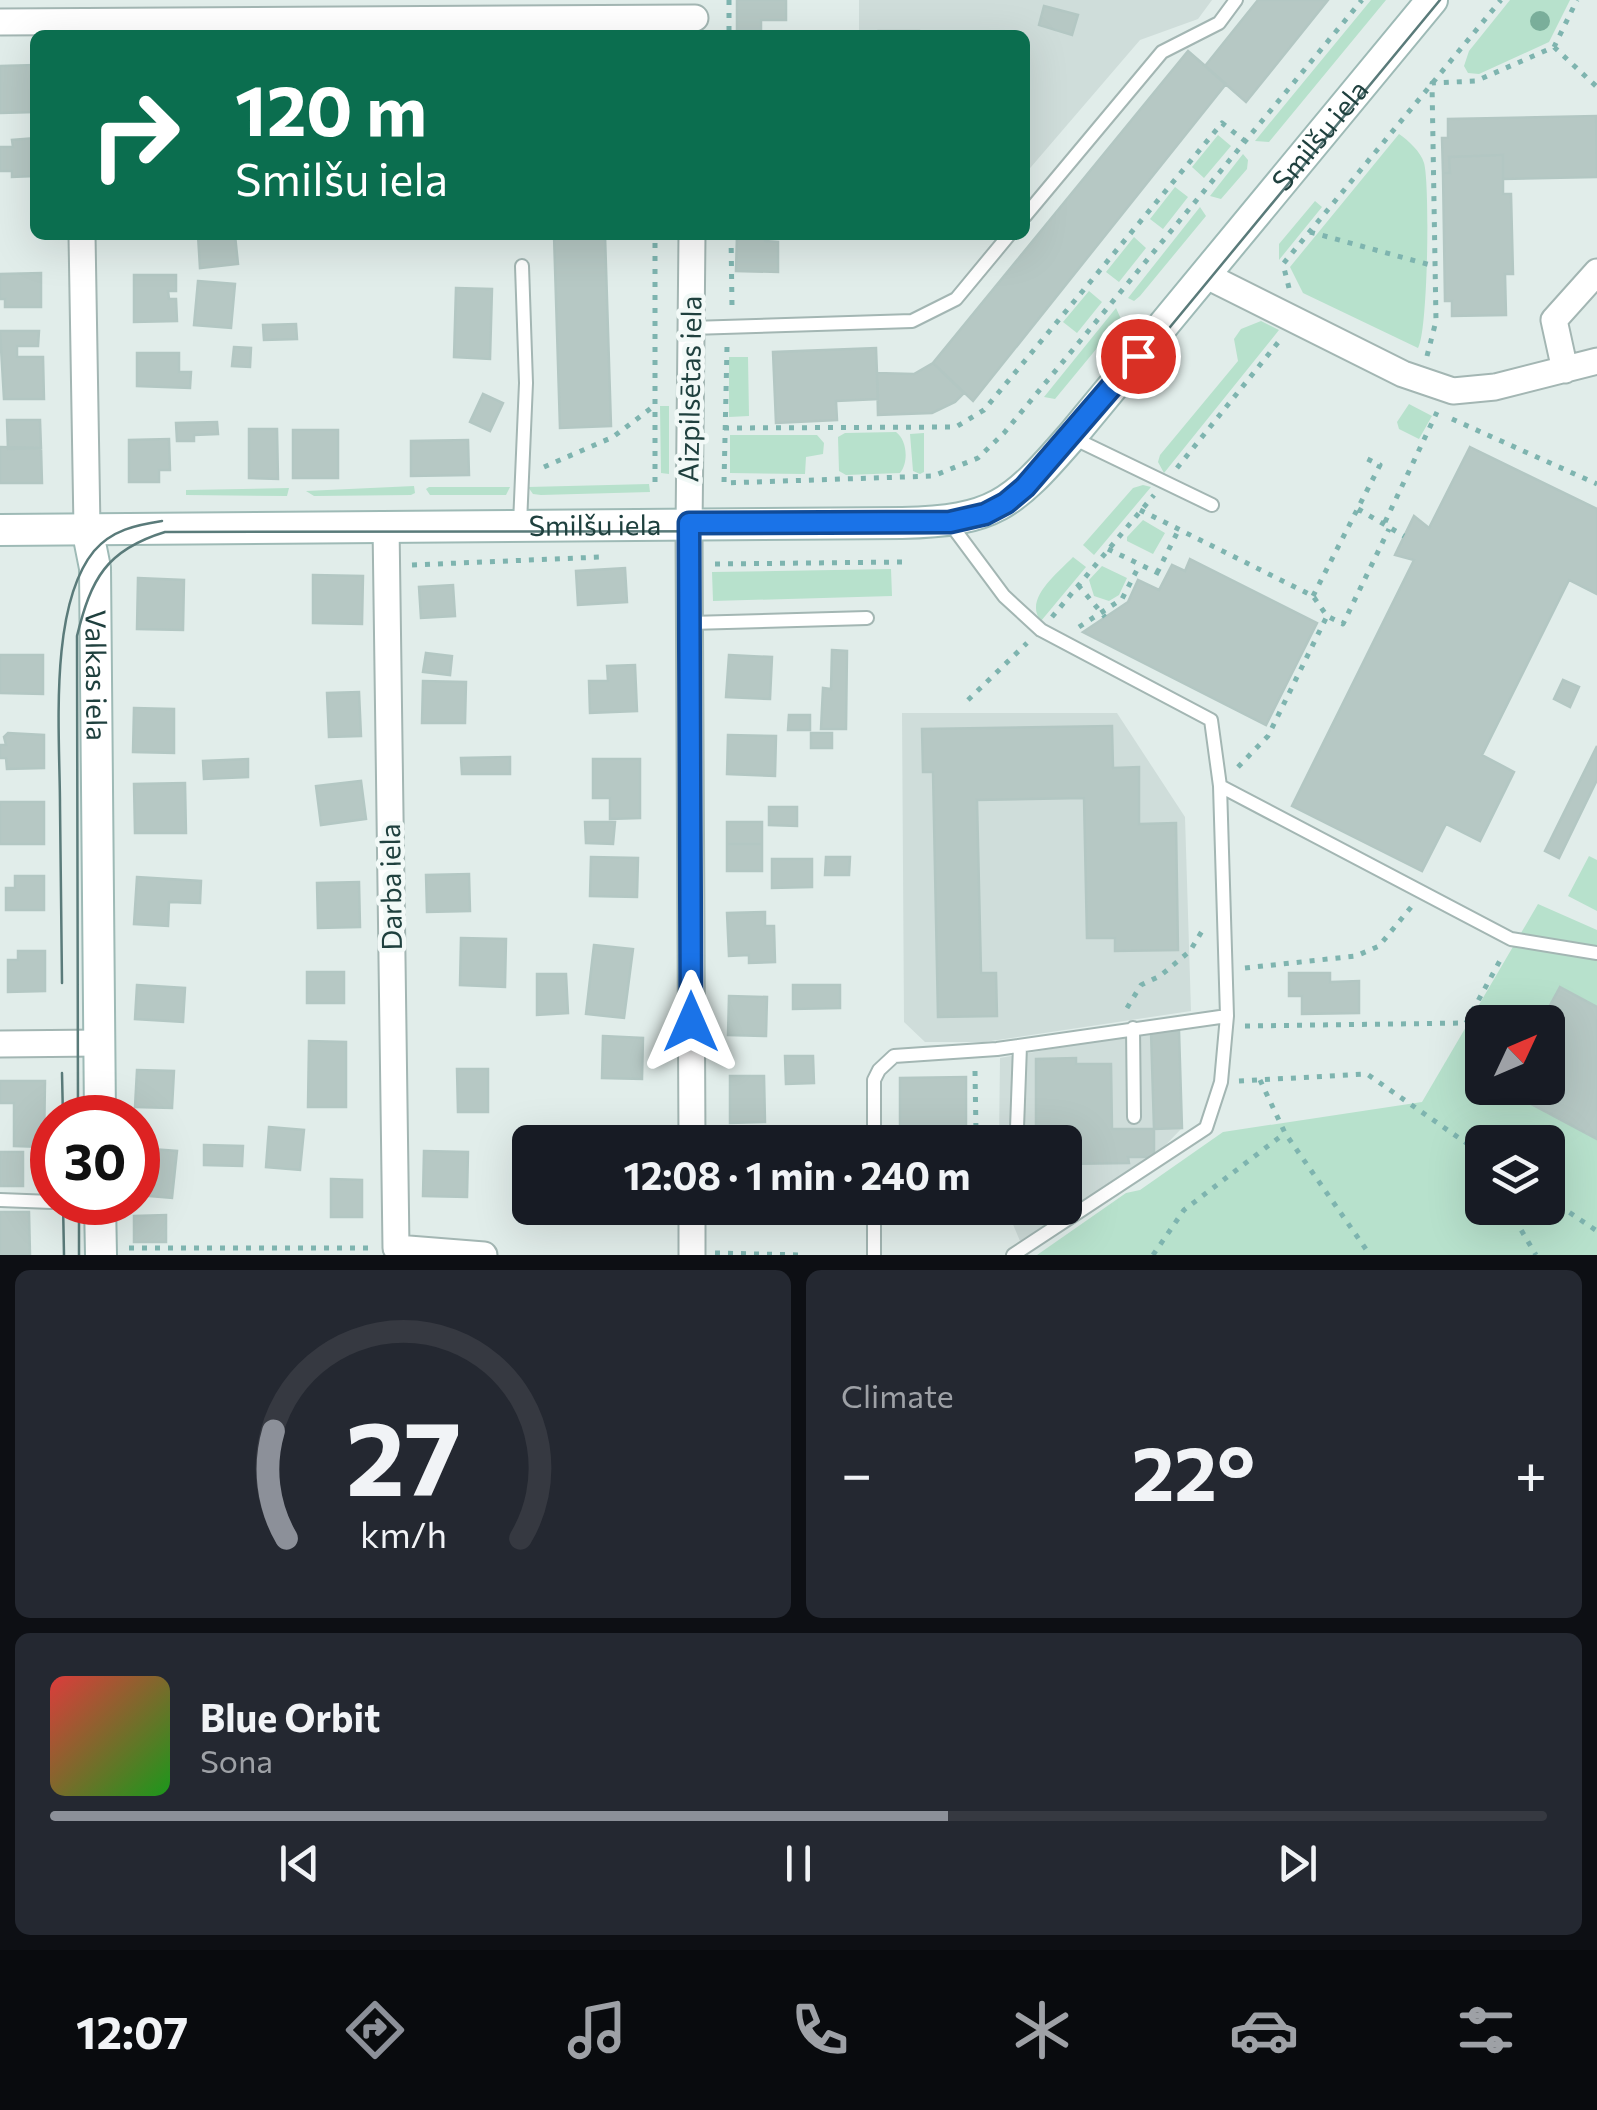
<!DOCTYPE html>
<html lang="en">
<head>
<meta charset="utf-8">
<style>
	body { margin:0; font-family:Commissioner,sans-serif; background:#242831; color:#f1f3f6; height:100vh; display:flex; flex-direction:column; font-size:38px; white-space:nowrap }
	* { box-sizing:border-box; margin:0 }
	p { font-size:32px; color:#9ea1a6 }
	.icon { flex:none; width:55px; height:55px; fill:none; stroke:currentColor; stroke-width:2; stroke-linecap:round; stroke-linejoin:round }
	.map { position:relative; height:1255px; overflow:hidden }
	.details { display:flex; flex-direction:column; gap:15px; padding:15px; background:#0d0f14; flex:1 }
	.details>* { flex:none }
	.banner { position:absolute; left:30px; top:30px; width:1000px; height:210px; border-radius:15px; box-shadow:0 10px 40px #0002; background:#0b6e4f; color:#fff; overflow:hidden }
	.needle { width:65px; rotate:46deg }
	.controls { position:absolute; left:1465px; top:1005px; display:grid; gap:20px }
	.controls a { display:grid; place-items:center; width:100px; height:100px; border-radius:15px; background:#171b24; box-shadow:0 10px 40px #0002; font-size:50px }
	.speed { position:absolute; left:30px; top:1095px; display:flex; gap:20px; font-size:50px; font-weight:700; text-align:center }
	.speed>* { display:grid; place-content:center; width:130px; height:130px; border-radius:50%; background:#171b24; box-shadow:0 10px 40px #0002; line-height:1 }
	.speed .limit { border:15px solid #d22; background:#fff; color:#111 }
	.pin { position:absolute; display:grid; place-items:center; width:85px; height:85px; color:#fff; margin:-42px; border:5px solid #fff; border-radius:50%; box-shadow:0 2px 10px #0007 }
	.me { position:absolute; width:110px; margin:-55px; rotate:0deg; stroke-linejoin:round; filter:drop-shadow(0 0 8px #0008) }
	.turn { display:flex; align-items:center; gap:35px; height:210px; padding:0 40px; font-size:45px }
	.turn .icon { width:130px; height:130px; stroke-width:2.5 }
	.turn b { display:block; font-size:70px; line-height:85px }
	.big { font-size:75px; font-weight:700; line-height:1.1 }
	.details .tile { flex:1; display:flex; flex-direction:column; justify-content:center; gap:15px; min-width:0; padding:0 35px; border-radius:15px; background:#242831 }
	.details .dial { align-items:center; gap:0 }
	.dial svg { height:260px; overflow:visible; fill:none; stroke:#363941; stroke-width:7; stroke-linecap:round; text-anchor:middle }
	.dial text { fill:#f1f3f6; stroke:none }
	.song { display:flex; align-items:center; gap:30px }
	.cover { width:120px; height:120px; border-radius:15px; background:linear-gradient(135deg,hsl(0 70% 55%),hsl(120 70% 35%)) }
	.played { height:10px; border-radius:5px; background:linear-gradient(90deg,#8c9099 60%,#363941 60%) }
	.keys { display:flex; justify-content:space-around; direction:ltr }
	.heat { display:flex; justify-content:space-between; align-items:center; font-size:55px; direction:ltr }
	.details .tiles { flex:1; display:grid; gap:15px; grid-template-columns:1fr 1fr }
	.tile:last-child { grid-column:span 2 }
	.trip { position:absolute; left:512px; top:1125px; width:570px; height:100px; border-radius:15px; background:#171b24; box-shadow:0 10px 40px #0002; font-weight:700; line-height:100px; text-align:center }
	.tabs { display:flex; height:160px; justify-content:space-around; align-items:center; background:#090b0e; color:#9ea1a6 }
	.tabs .icon { width:70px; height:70px }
	.tabs .active { color:#8c9099 }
	.tabs b { font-size:45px; color:#f1f3f6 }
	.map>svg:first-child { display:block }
</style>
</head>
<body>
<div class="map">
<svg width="1597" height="1255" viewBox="0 0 1597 1255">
	<rect width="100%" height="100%" fill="#e1edea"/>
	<path fill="#cfddda" d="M859,0H1212L1198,19L1140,40L1025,174V35H859Z
		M902,713H1117L1185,817L1191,1011L984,1042H925L904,1022Z
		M1151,1031H1179L1182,1128L1154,1157L1020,1241L1006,1208H1065V1142H999L1000,1058Z"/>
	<path fill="#b7e1cc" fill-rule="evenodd" d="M1371,0H1386L1269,142L1255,141Z
		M1510,0H1570L1549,42L1479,74L1468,73L1464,66L1469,51Z
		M1399,134C1408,140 1421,152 1424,163C1430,183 1428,332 1418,348L1303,293L1290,267Z
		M1218,135L1231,146L1204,178L1192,167Z
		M1243,154L1248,160L1247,169L1221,199L1210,196Z
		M1175,187L1188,197L1163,229L1150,219Z
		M1315,201L1322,207L1279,260V244Z
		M1200,207L1206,216L1140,296L1134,301L1128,298Z
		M1134,237L1146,248L1119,282L1106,272Z
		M1089,291L1102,302L1077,333L1063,322Z
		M1116,308L1121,319L1055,399L1044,397Z
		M1261,321L1279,330L1164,473L1158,462L1160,455L1238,361L1234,339L1241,329Z
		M729,357H748L749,416L729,417Z
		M1409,404L1432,416L1419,439L1399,429L1397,422Z
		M660,406H669V474L661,473Z
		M896,432C907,440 909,462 900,473L846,475L839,471L838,437L845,433Z
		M924,433V472L920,474L913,471L910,434Z
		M730,435H817L824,443L823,454L806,457L805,474L730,473Z
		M649,484L650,492L541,495L533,494L528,487Z
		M1143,485L1151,487L1094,555L1083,545L1133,488Z
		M414,486L415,493L411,495L314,496L306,491Z
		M429,487H510L506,495H430L426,489Z
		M289,488L287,496L186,495V490Z
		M1143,520L1165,533L1153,554L1127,541V537Z
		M1073,557L1086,567L1041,621C1023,599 1058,573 1073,557Z
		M1102,566L1127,578L1119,595L1109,601L1094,596L1089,580Z
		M891,569L892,596L713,601L712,572Z
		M1589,856L1597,860V911L1568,896Z
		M1538,904L1597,930V1255H1037L1126,1193L1140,1190L1223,1132L1422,1102ZM1482,1022H1548V1088H1482ZM1482,1142H1548V1208H1482Z"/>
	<path fill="#b6c8c4" stroke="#b3c7c3" stroke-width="2.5" d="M737,0H786V20H761V32L737,33Z
		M1258,0H1328L1246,102L1205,66Z
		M1044,6L1078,15L1072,35L1039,25Z
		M879,31H919V35H880Z
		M1188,51L1226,84L973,401L933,363Z
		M35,65V112L0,113V66Z
		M1596,116L1597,177L1503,179V155L1449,157L1450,173H1443L1442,138H1448V119Z
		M35,138V176L12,177V171H0V147H13L12,140Z
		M1503,155V194H1511L1513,274H1505L1506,315L1452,316V301H1445L1443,173H1450L1449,157Z
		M198,235H235L238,264L200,268Z
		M554,235H605L611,426L560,428Z
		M737,235H765V241L778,242V272L736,271Z
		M41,273V307H5V299H0V274Z
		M134,275H176V291H168L169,299H176L177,321L134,322Z
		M198,281L235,284L231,328L194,325Z
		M456,288L492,289L490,359L454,357Z
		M296,324L297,339L264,340L263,325Z
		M0,331H39L38,346H17V357H43L44,399H4Z
		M234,347L251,348L250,367L232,366Z
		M876,348L878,399L836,401L837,420L776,423L773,352Z
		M137,353H179V372H191L190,388L137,386Z
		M933,363L964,393L955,402L932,413L878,415L877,373L914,374Z
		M483,394L503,403L490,431L470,422Z
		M7,420H40L41,448L8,449Z
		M217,422L218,434L194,435V441H177L176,423Z
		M249,429H277L278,479L249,478Z
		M293,430H338V478H293Z
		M169,439L170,470H159V482H129V440Z
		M468,440L469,475L411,476V441Z
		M0,447L41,448L42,483H0Z
		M1470,447L1597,509V594L1569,580L1482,755L1514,772L1480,841L1446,824L1422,871L1292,806L1414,560L1395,555L1414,516L1429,528Z
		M1190,559L1317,623L1266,725L1083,632L1128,602L1138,580L1159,590L1172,565L1185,571Z
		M625,568L627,602L578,605L576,571Z
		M313,575L363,576L362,624L313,623Z
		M138,578L184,580L183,630L137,629Z
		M453,585L455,616L421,618L419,587Z
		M832,650L847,651L846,729H821L823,688L831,689Z
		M426,653L452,656L450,675L423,672Z
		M0,655H43V694L0,693Z
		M729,655L772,657L770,699L726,697Z
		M635,665L637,711L590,713L589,681H608L607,666Z
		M1563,680L1579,687L1570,707L1554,699Z
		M423,681L466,682L465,723H422Z
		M359,692L361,736L329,737L327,693Z
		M134,708L174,709V753L133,752Z
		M789,715H810V730H788Z
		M1112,726L1113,768L1139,767V824L1176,823L1178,950L1115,951V938H1087L1084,798L977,800L981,973H996L997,1016L938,1017L933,772H923L922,729Z
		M8,733L44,735V768L7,769L6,758H0V745H6L4,737Z
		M811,733H832V748H811Z
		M728,735L776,736L775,776L727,774Z
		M1597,746V780L1559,858L1545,851Z
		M510,757V774H462L461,758Z
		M248,759V777L204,779L203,761Z
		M593,759H640V818L610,819V798H593Z
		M361,781L366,819L321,825L316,786Z
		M185,783L186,833H135L134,784Z
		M0,802H44V844H0Z
		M769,807H797V826L769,825Z
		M585,822H615L613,844L586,843Z
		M727,822H762V844H727Z
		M727,844H762V871H727Z
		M591,857L638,858L637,897L590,896Z
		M826,857H850L849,875H825Z
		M772,859H812V887L772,888Z
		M469,874L470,911L427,912L426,875Z
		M15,876H44V910H6V888H15Z
		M137,877L201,881L200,903L169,902L168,926L134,924Z
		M359,882L360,927L318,928L317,883Z
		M765,912V926H774L775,962L749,963V955L729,956L727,913Z
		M461,938L506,939L505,987L460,985Z
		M594,945L633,949L624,1018L586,1014Z
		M18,951H45V991L8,992V960H18Z
		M307,972H344V1003H307Z
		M1289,973H1330V982L1359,981V1013L1302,1014V996H1289Z
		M537,974H566L568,1013L537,1015Z
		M137,985L185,988L183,1022L135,1019Z
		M793,985H840V1008L793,1009Z
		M1560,987L1597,1007V1139L1505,1090L1548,1088V1022H1541Z
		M729,996L767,997L766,1036L728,1035Z
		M1151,1031H1179L1182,1128L1154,1129Z
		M603,1036L643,1038L642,1079L602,1078Z
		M309,1041L346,1042V1107H308Z
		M785,1056H813L814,1083L786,1084Z
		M1076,1058V1064H1111L1112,1129H1154V1157H1128L1129,1163L1065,1164V1142H997V1137H1036V1059Z
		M457,1069H488V1112H458Z
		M137,1070L174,1071L172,1108L135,1107Z
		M730,1076H764L765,1122L730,1123Z
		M966,1077V1142H900V1078Z
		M0,1081H45L44,1147L14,1146V1103H0Z
		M269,1127L304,1130L300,1170L266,1167Z
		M587,1127L643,1130L642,1142H586Z
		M204,1145L243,1146L242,1166L204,1165Z
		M138,1148L177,1151L172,1198L138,1195Z
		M424,1151L468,1152L467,1197L423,1196Z
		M0,1152H23V1186H0Z
		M331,1179L362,1180V1217H331Z
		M729,1208H780V1210H729Z
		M0,1212H29L30,1255H0Z
		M166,1215V1242H134V1216Z"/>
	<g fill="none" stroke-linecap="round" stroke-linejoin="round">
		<g stroke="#a3b6b3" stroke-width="16">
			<path id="lane" d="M1025,216L1162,52L1219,23L1236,0
				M691,328L912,321L956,299L1009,235
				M1071,437L1212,505
				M949,522L1004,596L1041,630L1211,720L1220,786L1227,1016L1221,1082L1206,1128L1013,1255
				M520,524L526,383L522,266
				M690,623L867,618
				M1220,786L1511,939L1597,953
				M1133,1028L1134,1117
				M1017,1128L1020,1046
				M874,1142V1080L879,1070L894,1056L997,1049L1227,1016
				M0,1200L52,1202
				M874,1255V1208"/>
		</g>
		<g stroke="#a3b6b3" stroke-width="29">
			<path id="street" d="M0,22L695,18
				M82,235L87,528
				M1205,275L1403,374L1453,391L1495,387L1597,361
				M1565,370L1554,320L1597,272
				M386,525L396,1248L484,1255
				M0,1044L100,1043
				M692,1142L689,530L692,235
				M692,1208V1255"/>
		</g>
		<g stroke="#9ebab6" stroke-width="34">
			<g id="secondary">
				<path id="s1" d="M87,528L95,568L100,1118"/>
				<path id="s2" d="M0,530L902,523C994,521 1012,505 1071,437L1432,0"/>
				<path d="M100,1202L101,1255"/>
			</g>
		</g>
		<path stroke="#7eb4af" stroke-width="5" stroke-dasharray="5 8" stroke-linecap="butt" d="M729,0V35
			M1554,47L1597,87
			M1310,232L1434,266
			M731,235L732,306
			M1289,288L1283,264L1501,0
			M727,347L724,483L933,476L978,458L1004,433L1362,0
			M1427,356L1436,321L1432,83L1476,81L1554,47L1577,0
			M1452,419L1597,484
			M724,428L956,427L984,410L1222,123L1245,141
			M544,467L613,437L654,406
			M1177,468L1280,340
			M655,482V235
			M1358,509L1404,536
			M1140,510L1313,596L1327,616L1343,624L1389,529
			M1385,522L1437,412
			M1108,549L1166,577
			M715,564L902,562
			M412,565L601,557
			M1157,573L1178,531
			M1078,585L1105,617
			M1313,596L1380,465L1363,457
			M1052,617L1154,495
			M1079,627L1122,599L1140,564
			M968,700L1027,643
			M1238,767L1268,736L1327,616
			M1245,968L1356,956L1379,946L1412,906
			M1127,1008L1141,985L1160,976L1190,951L1202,931H1206
			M1245,1026L1466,1023L1503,955
			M975,1071L976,1133
			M1260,1080L1285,1133L1370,1255
			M1239,1081L1367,1074L1472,1147L1482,1165
			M966,1133H989
			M1548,1198L1597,1231
			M1508,1208L1536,1255
			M129,1248H373
			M715,1253L803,1255
			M1153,1255L1184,1210L1285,1133"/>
		<use href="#lane" stroke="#fff" stroke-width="12"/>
		<use href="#street" stroke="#fff" stroke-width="25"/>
		<use href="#secondary" stroke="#fff" stroke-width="30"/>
		<path stroke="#5a7b7a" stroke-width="2.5" d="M872,516C940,516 982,520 1033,469
			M62,983C61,924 61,865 60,806C60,737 48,607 94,551C112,530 136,525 162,521
			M62,1073L63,1118
			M78,1118L77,636C91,579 106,550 165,532L867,531C962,528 988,539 1057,464L1440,0
			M63,1202L64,1255
			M79,1202V1255"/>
	</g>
	<circle fill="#7aae9a" cx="1540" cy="21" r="10"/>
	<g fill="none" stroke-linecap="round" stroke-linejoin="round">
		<g stroke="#114b97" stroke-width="25">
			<path id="route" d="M691,1022L689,523L950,522L985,514L1006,503L1025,487L1138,356"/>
		</g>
		<use href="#route" stroke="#1a73e8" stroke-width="18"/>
	</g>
	<g text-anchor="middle" stroke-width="9" stroke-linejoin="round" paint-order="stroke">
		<g font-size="28" fill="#1f403e" stroke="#f2f9f7">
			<text dy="10" stroke="none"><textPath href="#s2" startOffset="1492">Smilšu iela</textPath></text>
			<text transform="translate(690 389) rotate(-89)" y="10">Aizpilsētas iela</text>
			<text dy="10" stroke="none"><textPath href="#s2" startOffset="595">Smilšu iela</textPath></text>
			<text dy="10" stroke="none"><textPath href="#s1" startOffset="148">Valkas iela</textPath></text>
			<text transform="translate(391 887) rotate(-91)" y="10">Darba iela</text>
		</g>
	</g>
</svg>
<div class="controls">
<a><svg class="needle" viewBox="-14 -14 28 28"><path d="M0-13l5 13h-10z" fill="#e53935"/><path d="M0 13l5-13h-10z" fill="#9ea1a6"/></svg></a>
<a><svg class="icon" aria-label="layers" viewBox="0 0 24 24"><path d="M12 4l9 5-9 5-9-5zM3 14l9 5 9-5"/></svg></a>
</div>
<div class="speed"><div class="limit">30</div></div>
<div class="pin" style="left:1138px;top:356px;background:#d93025"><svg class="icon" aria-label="arrive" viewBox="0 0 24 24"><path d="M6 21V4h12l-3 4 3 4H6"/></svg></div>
<svg class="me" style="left:691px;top:1022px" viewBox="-20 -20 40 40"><path d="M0-17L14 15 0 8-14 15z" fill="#1a73e8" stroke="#fff" stroke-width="4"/></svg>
<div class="trip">12:08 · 1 min · 240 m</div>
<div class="banner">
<div class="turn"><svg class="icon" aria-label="right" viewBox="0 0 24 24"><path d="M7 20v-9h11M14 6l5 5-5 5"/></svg><div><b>120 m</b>Smilšu iela</div></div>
</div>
</div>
<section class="details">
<div class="tiles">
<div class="tile dial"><svg viewBox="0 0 100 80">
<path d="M14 69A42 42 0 1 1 86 69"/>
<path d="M14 69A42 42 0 0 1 10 36" stroke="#8c9099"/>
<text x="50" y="56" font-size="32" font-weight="700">27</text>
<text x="50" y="72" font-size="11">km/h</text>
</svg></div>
<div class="tile"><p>Climate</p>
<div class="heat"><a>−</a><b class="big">22°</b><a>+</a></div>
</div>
<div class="tile">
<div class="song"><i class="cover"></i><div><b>Blue Orbit</b><p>Sona</p></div></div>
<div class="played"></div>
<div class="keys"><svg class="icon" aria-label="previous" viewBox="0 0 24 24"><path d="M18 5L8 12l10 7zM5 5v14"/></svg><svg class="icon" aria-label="pause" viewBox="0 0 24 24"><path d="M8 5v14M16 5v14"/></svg><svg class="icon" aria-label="next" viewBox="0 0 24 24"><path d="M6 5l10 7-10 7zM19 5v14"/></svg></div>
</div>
</div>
</section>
<nav class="tabs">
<b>12:07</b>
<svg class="icon active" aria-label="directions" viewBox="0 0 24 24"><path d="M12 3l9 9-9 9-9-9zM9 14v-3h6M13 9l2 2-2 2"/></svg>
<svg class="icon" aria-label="music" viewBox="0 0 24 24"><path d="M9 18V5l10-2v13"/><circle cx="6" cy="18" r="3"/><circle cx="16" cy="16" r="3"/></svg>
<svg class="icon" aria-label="phone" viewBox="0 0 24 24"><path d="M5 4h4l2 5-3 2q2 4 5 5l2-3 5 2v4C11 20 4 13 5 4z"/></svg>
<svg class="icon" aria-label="climate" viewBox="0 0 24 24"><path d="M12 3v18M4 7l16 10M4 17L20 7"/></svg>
<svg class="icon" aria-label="car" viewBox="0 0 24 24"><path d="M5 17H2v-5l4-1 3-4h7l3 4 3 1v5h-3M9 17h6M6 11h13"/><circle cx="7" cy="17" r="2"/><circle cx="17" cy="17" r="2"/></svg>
<svg class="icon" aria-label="filters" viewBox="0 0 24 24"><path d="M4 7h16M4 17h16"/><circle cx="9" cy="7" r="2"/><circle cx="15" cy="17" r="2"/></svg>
</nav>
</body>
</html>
